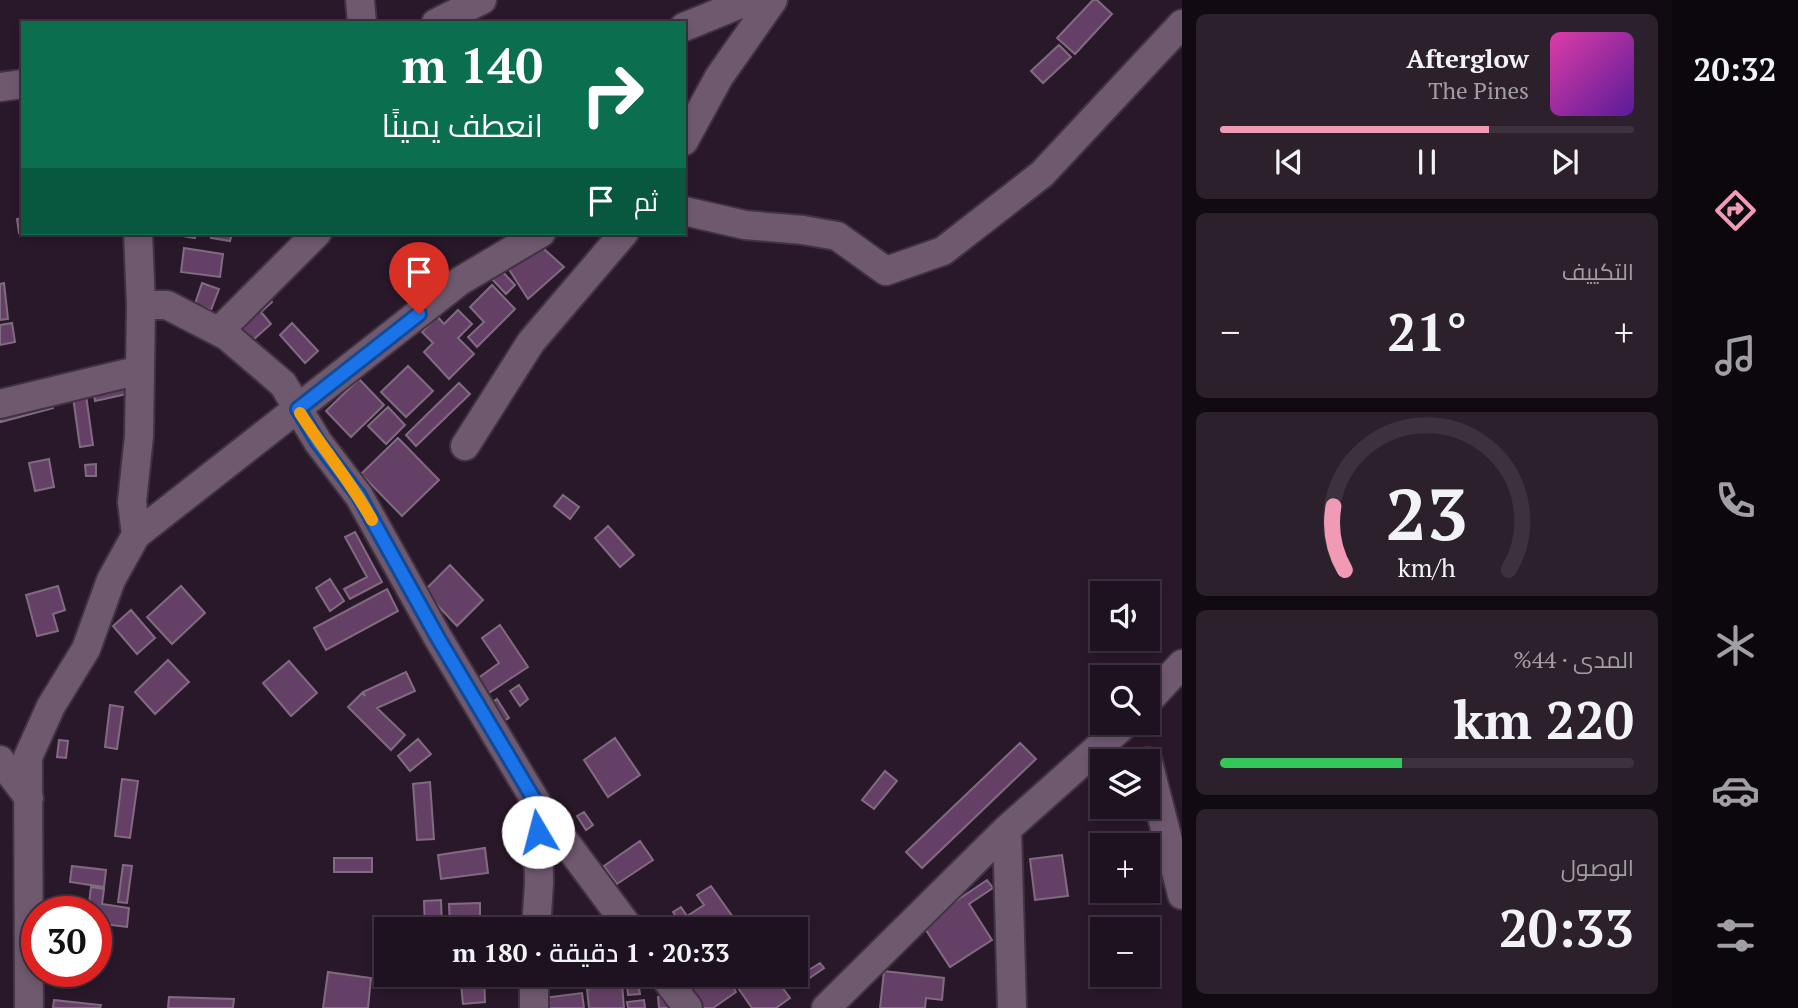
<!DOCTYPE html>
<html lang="ar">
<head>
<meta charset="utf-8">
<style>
	body { margin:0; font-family:"PT Serif",Cairo,serif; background:#2c202d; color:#f1f3f6; direction:rtl; height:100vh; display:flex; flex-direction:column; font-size:26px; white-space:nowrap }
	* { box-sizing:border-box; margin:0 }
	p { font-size:23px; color:#a19ea5 }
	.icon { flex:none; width:38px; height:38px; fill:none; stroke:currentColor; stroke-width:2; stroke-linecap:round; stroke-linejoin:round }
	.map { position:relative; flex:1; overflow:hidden; direction:ltr }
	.drawer { display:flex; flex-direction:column; gap:14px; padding:14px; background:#110a12; width:490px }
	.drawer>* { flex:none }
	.hud { position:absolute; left:21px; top:21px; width:665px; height:214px; border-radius:0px; box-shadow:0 4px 10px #0003,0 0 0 2px #3c323e; direction:rtl; background:#0b6e4f; color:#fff; overflow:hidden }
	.tools { position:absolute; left:1090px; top:581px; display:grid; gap:14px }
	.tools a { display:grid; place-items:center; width:70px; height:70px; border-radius:0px; background:#1f1220; box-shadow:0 4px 10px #0003,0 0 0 2px #3c323e; font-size:35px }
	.speed { position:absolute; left:21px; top:896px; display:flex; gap:14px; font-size:35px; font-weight:700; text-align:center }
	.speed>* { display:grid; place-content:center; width:91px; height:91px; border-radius:50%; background:#1f1220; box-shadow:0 4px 10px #0003,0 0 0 2px #3c323e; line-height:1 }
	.speed .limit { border:10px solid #d22; background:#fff; color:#111 }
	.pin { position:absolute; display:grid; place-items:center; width:60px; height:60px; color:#fff; margin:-72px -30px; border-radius:50% 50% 50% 0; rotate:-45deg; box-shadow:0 0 7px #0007 }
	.pin .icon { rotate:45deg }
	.me { position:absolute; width:77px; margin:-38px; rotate:352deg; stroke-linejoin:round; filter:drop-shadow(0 0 5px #0008) }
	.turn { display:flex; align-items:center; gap:24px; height:147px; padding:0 28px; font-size:32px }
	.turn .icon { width:91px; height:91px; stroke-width:2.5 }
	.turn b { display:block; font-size:49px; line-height:60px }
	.then { display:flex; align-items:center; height:66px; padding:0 28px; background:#0003; gap:14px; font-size:26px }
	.big { font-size:52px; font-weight:600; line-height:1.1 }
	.drawer .card { flex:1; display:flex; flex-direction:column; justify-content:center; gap:10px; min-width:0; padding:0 24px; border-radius:10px; background:#2c202d }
	.drawer .dial { align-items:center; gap:0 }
	.dial svg { height:182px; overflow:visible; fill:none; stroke:#3c323e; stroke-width:7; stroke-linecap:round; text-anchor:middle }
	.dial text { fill:#f1f3f6; stroke:none }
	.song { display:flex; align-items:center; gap:21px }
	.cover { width:84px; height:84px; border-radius:10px; background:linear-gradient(135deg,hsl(320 70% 55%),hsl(270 70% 35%)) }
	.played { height:7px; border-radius:4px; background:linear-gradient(90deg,#f09ab5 65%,#3c323e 65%) }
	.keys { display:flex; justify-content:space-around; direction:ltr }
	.heat { display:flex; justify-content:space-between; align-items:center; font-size:38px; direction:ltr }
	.charge { height:10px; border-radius:5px; background:linear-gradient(90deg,#34c759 44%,#3c323e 0) }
	.trip { position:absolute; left:374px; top:917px; width:434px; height:70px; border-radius:0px; background:#1f1220; box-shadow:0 4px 10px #0003,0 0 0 2px #3c323e; font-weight:600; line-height:70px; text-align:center; direction:rtl }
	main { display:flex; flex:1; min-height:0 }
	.dock { display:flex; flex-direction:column; width:126px; justify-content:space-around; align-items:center; background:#0c070d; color:#a19ea5 }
	.dock .icon { width:49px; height:49px }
	.dock .active { color:#f09ab5 }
	.dock b { font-size:32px; color:#f1f3f6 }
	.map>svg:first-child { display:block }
</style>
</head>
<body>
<main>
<nav class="dock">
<b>20:32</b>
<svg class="icon active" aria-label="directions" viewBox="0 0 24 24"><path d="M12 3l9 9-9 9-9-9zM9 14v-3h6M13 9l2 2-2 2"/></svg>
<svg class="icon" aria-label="music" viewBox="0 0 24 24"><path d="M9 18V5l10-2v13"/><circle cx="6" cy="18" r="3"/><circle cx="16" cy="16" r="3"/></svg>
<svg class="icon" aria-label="phone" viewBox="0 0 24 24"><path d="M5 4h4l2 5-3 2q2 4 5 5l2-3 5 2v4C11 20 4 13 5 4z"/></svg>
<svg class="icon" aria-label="climate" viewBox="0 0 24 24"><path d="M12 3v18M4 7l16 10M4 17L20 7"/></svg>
<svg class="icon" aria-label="car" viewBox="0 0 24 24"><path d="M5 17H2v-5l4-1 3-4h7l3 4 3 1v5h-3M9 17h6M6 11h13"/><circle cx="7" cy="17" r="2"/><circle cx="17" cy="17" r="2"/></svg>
<svg class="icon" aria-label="filters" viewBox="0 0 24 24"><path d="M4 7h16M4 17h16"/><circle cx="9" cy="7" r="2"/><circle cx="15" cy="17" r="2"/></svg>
</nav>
<section class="drawer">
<div class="card">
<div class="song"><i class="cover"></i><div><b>Afterglow</b><p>The Pines</p></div></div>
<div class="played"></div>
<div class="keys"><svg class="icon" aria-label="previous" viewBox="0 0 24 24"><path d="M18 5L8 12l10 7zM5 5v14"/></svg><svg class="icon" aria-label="pause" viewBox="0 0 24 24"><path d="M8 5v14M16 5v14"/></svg><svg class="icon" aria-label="next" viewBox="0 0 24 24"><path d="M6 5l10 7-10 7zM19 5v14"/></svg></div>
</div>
<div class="card"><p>التكييف</p>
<div class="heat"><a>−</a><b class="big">21°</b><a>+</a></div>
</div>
<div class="card dial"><svg viewBox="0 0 100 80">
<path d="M14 69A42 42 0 1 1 86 69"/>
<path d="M14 69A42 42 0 0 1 9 41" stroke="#f09ab5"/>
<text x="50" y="56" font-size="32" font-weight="700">23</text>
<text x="50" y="72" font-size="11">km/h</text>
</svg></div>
<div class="card"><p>المدى · 44%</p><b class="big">220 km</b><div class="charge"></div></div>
<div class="card"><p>الوصول</p><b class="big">20:33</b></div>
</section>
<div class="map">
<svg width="1182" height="1008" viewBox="0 0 1182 1008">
	<rect width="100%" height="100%" fill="#29182a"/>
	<path fill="#654066" stroke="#816b81" stroke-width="2" d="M1093,0H1097L1112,14L1075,54L1057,38Z
		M1059,45L1071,57L1043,83L1031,71Z
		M23,218V232L19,233L17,219Z
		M182,233H196L195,238L182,236Z
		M212,233H232L230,241L211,238Z
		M184,248L223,254L220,277L181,272Z
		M543,248L564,267L528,299L508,268Z
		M500,269L515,285L506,294L491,278Z
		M4,283L8,319L0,320V284Z
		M202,283L219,289L211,310L195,304Z
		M492,285L515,309L477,347L468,337L484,322L470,307Z
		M264,293L272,302L261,312L271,324L252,341L241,329L256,315L249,307Z
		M458,310L472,324L458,338L474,354L449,379L424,352L433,343L422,332L437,316L444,324Z
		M12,323L15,342L0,345V325Z
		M292,323L318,351L305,363L280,335Z
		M408,366L433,391L406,417L381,392Z
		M123,376L127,394L95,401L92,383Z
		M359,379L384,405L351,437L326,411Z
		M459,383L470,394L416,446L406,435Z
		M85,388L93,445L80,447L72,390Z
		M49,396L53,408L1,422L0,416Z
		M388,407L405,425L386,444L368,426Z
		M398,438L439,480L402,516L361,474Z
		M49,459L54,487L35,491L29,463Z
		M96,464V476H86L85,465Z
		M563,495L579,507L570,519L554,506Z
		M608,526L634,555L620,567L595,538Z
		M355,532L382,582L350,599L344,589L367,577L345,537Z
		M450,565L483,600L457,626L424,591Z
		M330,579L344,601L330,611L316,588Z
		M58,586L65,610L53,614L58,631L37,636L26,595Z
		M181,586L205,613L172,644L147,617Z
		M387,589L398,611L326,650L314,628Z
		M131,610L155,638L137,654L113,626Z
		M500,625L528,667L487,694L477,679L499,663L482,638Z
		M168,660L189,682L155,714L135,692Z
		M289,661L317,693L291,716L263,683Z
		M406,672L415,691L377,708L405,735L391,750L348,707L362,693L365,696L363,692Z
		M519,685L528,699L520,706L510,691Z
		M497,699L509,718L502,722L490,704Z
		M110,705L123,707L117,749L105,747Z
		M615,738L640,775L608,797L584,760Z
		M418,739L431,754L410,771L398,756Z
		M59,740L68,741L66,758L57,757Z
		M1020,743L1036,759L922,868L906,852Z
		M885,771L897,781L874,809L862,800Z
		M122,779L138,781L130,838L115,836Z
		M430,782L434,839L417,840L413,784Z
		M584,812L593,825L586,830L577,816Z
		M640,841L653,860L617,884L604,866Z
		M485,848L488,873L441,879L438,855Z
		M1062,855L1068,896L1035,900L1030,859Z
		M334,858H372V872H334Z
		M123,865L132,866L127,903L118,902Z
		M72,866L106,870L104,887L70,882Z
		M987,880L993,888L969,904L992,940L950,967L922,924Z
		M711,886L735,920L721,929H685L673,912L681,907L687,916L704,905L697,895Z
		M91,887L104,889L102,904L129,908L127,927L96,923V912H88Z
		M441,900L442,929H425L424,901Z
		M480,903V929H450L449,904Z
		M820,963L824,968L808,979L804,973Z
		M884,971L944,978L942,1000L926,998L925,1008H880Z
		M328,972L371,978L368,1008H323Z
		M460,975H484L485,1002L463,1004Z
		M626,975H637L640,994L628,995Z
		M681,975H725L736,992L713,1008H704Z
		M729,975H788L792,980L782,987L790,998L776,1008H752Z
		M622,984L624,1008H589L587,989Z
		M582,993L584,1008H545L543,998Z
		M669,996L670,1008H659L658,997Z
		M169,997L234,999L233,1008H168Z
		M54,1000L101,1005L100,1008H53Z
		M644,1000L645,1008H628L627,1002Z"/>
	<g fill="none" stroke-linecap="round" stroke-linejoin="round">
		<g stroke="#403241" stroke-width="32">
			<path id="street" d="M360,0L362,23
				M436,23L482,0
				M684,27L750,0
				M0,87L23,84
				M684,141L719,77L773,0
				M684,211L745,225L803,230L837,236L886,271L943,251L1042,174L1182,24
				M141,305H167L227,336L283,384L318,442L359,496L438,638L538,805L630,929
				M219,331L317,233
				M0,404L140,370
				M465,446L531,342L624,233
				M136,535L132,502L139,436L141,305L138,233
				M1148,701L1182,664
				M0,760L29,798
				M1148,762L1182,895
				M1007,829L1012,1008
				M536,929L539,884L538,805
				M534,975V1008
				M663,975L688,1008
				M29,1008L28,757L51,706L86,649L111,580L136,535L460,281L541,233
				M826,1008L1007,829L1126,723"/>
		</g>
		<use href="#street" stroke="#6f596f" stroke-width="28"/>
	</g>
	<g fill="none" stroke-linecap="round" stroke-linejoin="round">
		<g stroke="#114b97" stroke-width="18">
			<path id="route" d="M419,314L298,409L318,442L359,496L438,638L538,806V832"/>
		</g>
		<use href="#route" stroke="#1a73e8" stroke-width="12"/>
		<path stroke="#f59e0b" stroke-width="12" d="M300,413C323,449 351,482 372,520"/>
	</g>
</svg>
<div class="tools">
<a><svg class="icon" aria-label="sound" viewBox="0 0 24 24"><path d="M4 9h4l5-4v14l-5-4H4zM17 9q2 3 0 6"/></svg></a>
<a><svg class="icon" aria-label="search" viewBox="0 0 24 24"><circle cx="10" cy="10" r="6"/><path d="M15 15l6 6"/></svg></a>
<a><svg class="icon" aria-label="layers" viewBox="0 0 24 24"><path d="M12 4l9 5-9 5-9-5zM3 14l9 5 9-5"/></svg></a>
<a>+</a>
<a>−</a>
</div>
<div class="speed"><div class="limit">30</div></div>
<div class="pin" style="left:419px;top:314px;background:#d93025"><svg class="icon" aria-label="arrive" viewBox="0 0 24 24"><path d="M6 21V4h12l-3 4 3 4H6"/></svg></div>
<svg class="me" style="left:538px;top:832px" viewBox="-20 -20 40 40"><circle r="19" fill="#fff"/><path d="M0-13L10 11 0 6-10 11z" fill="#1a73e8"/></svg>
<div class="trip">20:33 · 1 دقيقة · 180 m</div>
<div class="hud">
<div class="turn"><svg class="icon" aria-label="right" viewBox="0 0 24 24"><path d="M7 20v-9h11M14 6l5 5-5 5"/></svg><div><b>140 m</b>انعطف يمينًا</div></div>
<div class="then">ثم<svg class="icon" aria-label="arrive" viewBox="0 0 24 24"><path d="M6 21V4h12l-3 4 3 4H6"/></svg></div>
</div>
</div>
</main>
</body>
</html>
